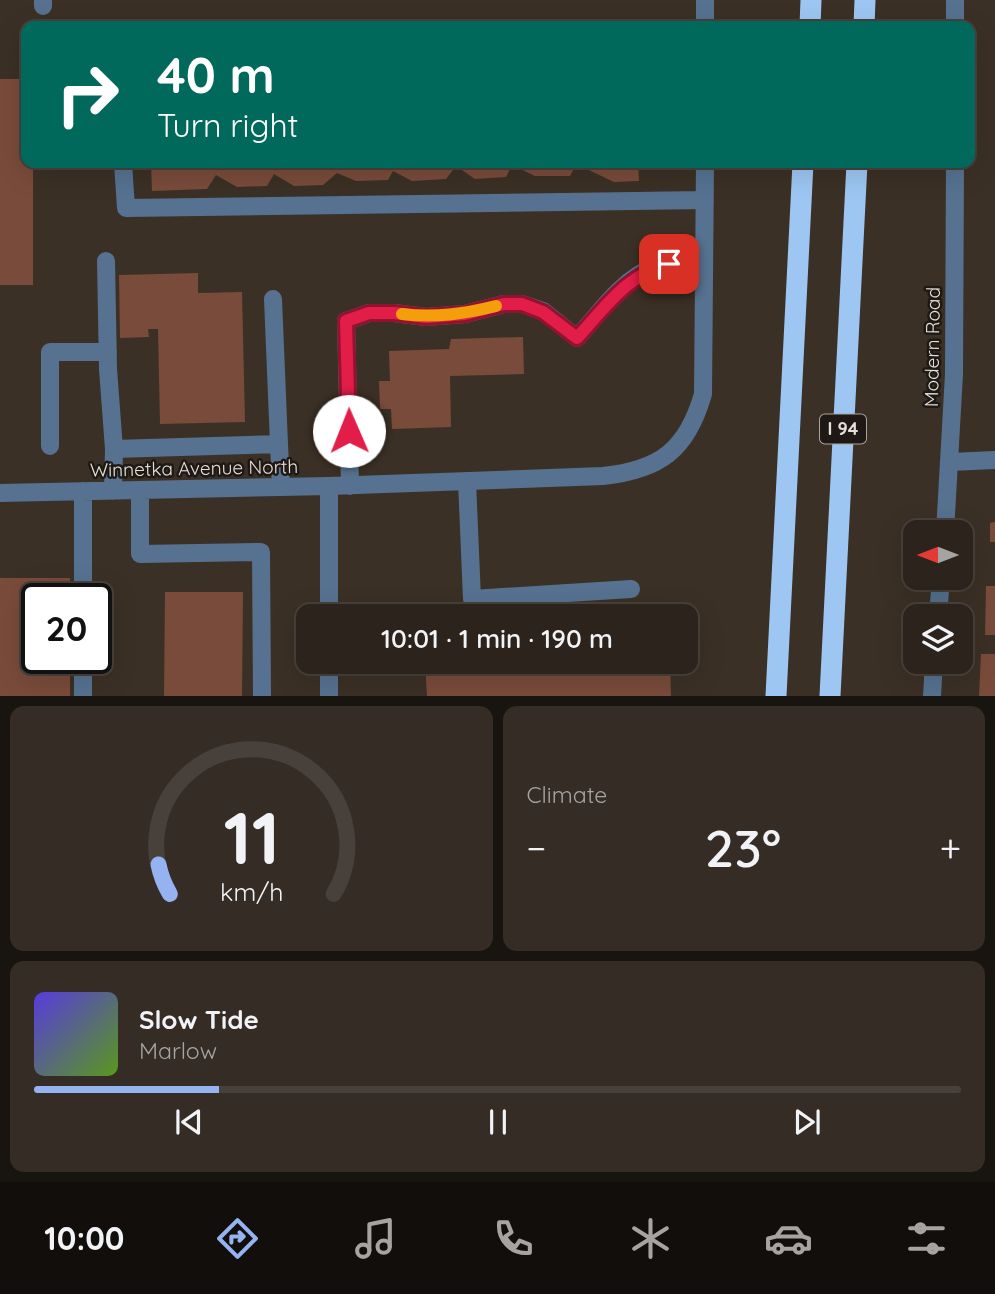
<!DOCTYPE html>
<html lang="en">
<head>
<meta charset="utf-8">
<style>
	body { margin:0; font-family:Quicksand,sans-serif; background:#342c25; color:#f1f3f6; height:100vh; display:flex; flex-direction:column; font-size:26px; white-space:nowrap }
	* { box-sizing:border-box; margin:0 }
	p { font-size:23px; color:#a6a4a3 }
	.icon { flex:none; width:38px; height:38px; fill:none; stroke:currentColor; stroke-width:2; stroke-linecap:round; stroke-linejoin:round }
	.map { position:relative; height:696px; overflow:hidden }
	.details { display:flex; flex-direction:column; gap:10px; padding:10px; background:#18140f; flex:1 }
	.details>* { flex:none }
	.hud { position:absolute; left:21px; top:21px; width:954px; height:147px; border-radius:14px; box-shadow:0 7px 28px #0002,0 0 0 2px #48413b; background:#00695c; color:#fff; overflow:hidden }
	.needle { width:46px; rotate:270deg }
	.tools { position:absolute; left:903px; top:520px; display:grid; gap:14px }
	.tools a { display:grid; place-items:center; width:70px; height:70px; border-radius:14px; background:#2c241c; box-shadow:0 7px 28px #0002,0 0 0 2px #48413b; font-size:35px }
	.speed { position:absolute; left:21px; top:583px; display:flex; gap:14px; font-size:35px; font-weight:700; text-align:center }
	.speed>* { display:grid; place-content:center; width:91px; height:91px; border-radius:50%; background:#2c241c; box-shadow:0 7px 28px #0002,0 0 0 2px #48413b; line-height:1 }
	.speed .limit { border:4px solid #111; border-radius:10px; background:#fff; color:#111 }
	.pin { position:absolute; display:grid; place-items:center; width:60px; height:60px; color:#fff; margin:-30px; border-radius:14px; box-shadow:0 4px 10px #0006 }
	.me { position:absolute; width:77px; margin:-38px; rotate:359deg; stroke-linejoin:round; filter:drop-shadow(0 0 5px #0008) }
	.turn { display:flex; align-items:center; gap:24px; height:147px; padding:0 21px; font-size:32px }
	.turn .icon { width:91px; height:91px; stroke-width:2.5 }
	.turn b { display:block; font-size:49px; line-height:60px }
	.big { font-size:52px; font-weight:600; line-height:1.1 }
	.details .widget { flex:1; display:flex; flex-direction:column; justify-content:center; gap:10px; min-width:0; padding:0 24px; border-radius:14px; background:#342c25 }
	.details .dial { align-items:center; gap:0 }
	.dial svg { height:182px; overflow:visible; fill:none; stroke:#48413b; stroke-width:7; stroke-linecap:round; text-anchor:middle }
	.dial text { fill:#f1f3f6; stroke:none }
	.song { display:flex; align-items:center; gap:21px }
	.cover { width:84px; height:84px; border-radius:10px; background:linear-gradient(135deg,hsl(250 70% 55%),hsl(90 70% 35%)) }
	.played { height:7px; border-radius:4px; background:linear-gradient(90deg,#95b2f1 20%,#48413b 20%) }
	.keys { display:flex; justify-content:space-around; direction:ltr }
	.heat { display:flex; justify-content:space-between; align-items:center; font-size:38px; direction:ltr }
	.details .tiles { flex:1; display:grid; gap:10px; grid-template-columns:1fr 1fr }
	.widget:last-child { grid-column:span 2 }
	.trip { position:absolute; left:296px; top:604px; width:402px; height:70px; border-radius:14px; background:#2c241c; box-shadow:0 7px 28px #0002,0 0 0 2px #48413b; font-weight:600; line-height:70px; text-align:center }
	.tab-bar { display:flex; height:112px; justify-content:space-around; align-items:center; background:#120e0b; color:#a6a4a3 }
	.tab-bar .icon { width:49px; height:49px }
	.tab-bar .on { color:#95b2f1 }
	.tab-bar b { font-size:32px; color:#f1f3f6 }
	.map>svg:first-child { display:block }
</style>
</head>
<body>
<div class="map">
<svg width="995" height="696" viewBox="0 0 995 696">
	<rect width="100%" height="100%" fill="#3b3025"/>
	<path fill="#794b3a" d="M0,79H26V163H33V285H0Z
		M151,163H638L639,181L614,182L576,164L570,176H535L512,165L506,177L475,179L456,166L446,179L412,181L393,171L388,180L356,181L337,173L323,185L294,186L274,174L267,186L237,187L216,175L207,189L152,191Z
		M198,273V293L242,292L245,422L160,424L158,329H148L149,337L120,338L119,275Z
		M523,337L524,374L450,376L451,427L392,429L391,409H380L379,381H390L389,351L449,349L451,339Z
		M995,522V542H990V523Z
		M0,578H70V598H37V658H70V696H0Z
		M986,586H995V635H985Z
		M165,592H243L242,696H164Z
		M981,654H995V696H979Z
		M425,662H670L671,696H427Z"/>
	<g fill="none" stroke-linecap="round" stroke-linejoin="round">
		<path stroke="#567290" stroke-width="18" d="M43,6V0
			M705,26V0
			M955,26V0
			M123,163L126,208L705,200
			M106,261L108,369L114,449
			M273,299L279,444
			M50,446V352H108
			M950,462L995,460
			M467,481L472,599L631,589
			M350,486L346,321L369,313H394L426,317L465,314L504,304H522L543,311L577,338C599,314 622,279 654,267C670,261 688,264 704,264
			M140,490V554L261,552L262,696
			M113,491L114,449L279,444L281,487
			M0,493L329,486L603,476C660,470 687,450 703,394L705,163
			M945,532L954,374L955,163
			M83,598V491
			M329,616V486
			M938,616L941,578
			M83,696V658
			M329,696V662
			M932,696L934,662"/>
		<path stroke="#9dc6f2" stroke-width="21" d="M810,26L811,0
			M864,26L865,0
			M776,696L803,163
			M830,696L857,163"/>
	</g>
	<g fill="none" stroke-linecap="round" stroke-linejoin="round">
		<g stroke="#92132f" stroke-width="18">
			<path id="route" d="M349,431L346,321L369,313H394L426,317L465,314L504,304H522L543,312L577,338C604,309 628,273 669,264"/>
		</g>
		<use href="#route" stroke="#e11d48" stroke-width="12"/>
		<path stroke="#f59e0b" stroke-width="12" d="M402,314C435,318 464,314 496,306"/>
	</g>
	<g text-anchor="middle" stroke-width="5" stroke-linejoin="round" paint-order="stroke">
		<rect fill="#1e1914" stroke="#aaa49d" stroke-width="2" x="820" y="414.5" width="46" height="29" rx="5"/>
		<g font-size="18" font-weight="bold" fill="#e6dfd8">
			<text x="843" y="435">I 94</text>
		</g>
		<g font-size="19" fill="#e6dfd8" stroke="#1e1914">
			<text transform="translate(932 347) rotate(-89)" y="7">Modern Road</text>
			<text transform="translate(194 468) rotate(-1)" y="7">Winnetka Avenue North</text>
		</g>
	</g>
</svg>
<div class="tools">
<a><svg class="needle" viewBox="-14 -14 28 28"><path d="M0-13l5 13h-10z" fill="#e53935"/><path d="M0 13l5-13h-10z" fill="#a6a4a3"/></svg></a>
<a><svg class="icon" aria-label="layers" viewBox="0 0 24 24"><path d="M12 4l9 5-9 5-9-5zM3 14l9 5 9-5"/></svg></a>
</div>
<div class="speed"><div class="limit">20</div></div>
<div class="pin" style="left:669px;top:264px;background:#d93025"><svg class="icon" aria-label="arrive" viewBox="0 0 24 24"><path d="M6 21V4h12l-3 4 3 4H6"/></svg></div>
<svg class="me" style="left:349px;top:431px" viewBox="-20 -20 40 40"><circle r="19" fill="#fff"/><path d="M0-13L10 11 0 6-10 11z" fill="#e11d48"/></svg>
<div class="trip">10:01 · 1 min · 190 m</div>
<div class="hud">
<div class="turn"><svg class="icon" aria-label="right" viewBox="0 0 24 24"><path d="M7 20v-9h11M14 6l5 5-5 5"/></svg><div><b>40 m</b>Turn right</div></div>
</div>
</div>
<section class="details">
<div class="tiles">
<div class="widget dial"><svg viewBox="0 0 100 80">
<path d="M14 69A42 42 0 1 1 86 69"/>
<path d="M14 69A42 42 0 0 1 9 56" stroke="#95b2f1"/>
<text x="50" y="56" font-size="32" font-weight="700">11</text>
<text x="50" y="72" font-size="11">km/h</text>
</svg></div>
<div class="widget"><p>Climate</p>
<div class="heat"><a>−</a><b class="big">23°</b><a>+</a></div>
</div>
<div class="widget">
<div class="song"><i class="cover"></i><div><b>Slow Tide</b><p>Marlow</p></div></div>
<div class="played"></div>
<div class="keys"><svg class="icon" aria-label="previous" viewBox="0 0 24 24"><path d="M18 5L8 12l10 7zM5 5v14"/></svg><svg class="icon" aria-label="pause" viewBox="0 0 24 24"><path d="M8 5v14M16 5v14"/></svg><svg class="icon" aria-label="next" viewBox="0 0 24 24"><path d="M6 5l10 7-10 7zM19 5v14"/></svg></div>
</div>
</div>
</section>
<nav class="tab-bar">
<b>10:00</b>
<svg class="icon on" aria-label="directions" viewBox="0 0 24 24"><path d="M12 3l9 9-9 9-9-9zM9 14v-3h6M13 9l2 2-2 2"/></svg>
<svg class="icon" aria-label="music" viewBox="0 0 24 24"><path d="M9 18V5l10-2v13"/><circle cx="6" cy="18" r="3"/><circle cx="16" cy="16" r="3"/></svg>
<svg class="icon" aria-label="phone" viewBox="0 0 24 24"><path d="M5 4h4l2 5-3 2q2 4 5 5l2-3 5 2v4C11 20 4 13 5 4z"/></svg>
<svg class="icon" aria-label="climate" viewBox="0 0 24 24"><path d="M12 3v18M4 7l16 10M4 17L20 7"/></svg>
<svg class="icon" aria-label="car" viewBox="0 0 24 24"><path d="M5 17H2v-5l4-1 3-4h7l3 4 3 1v5h-3M9 17h6M6 11h13"/><circle cx="7" cy="17" r="2"/><circle cx="17" cy="17" r="2"/></svg>
<svg class="icon" aria-label="filters" viewBox="0 0 24 24"><path d="M4 7h16M4 17h16"/><circle cx="9" cy="7" r="2"/><circle cx="15" cy="17" r="2"/></svg>
</nav>
</body>
</html>
